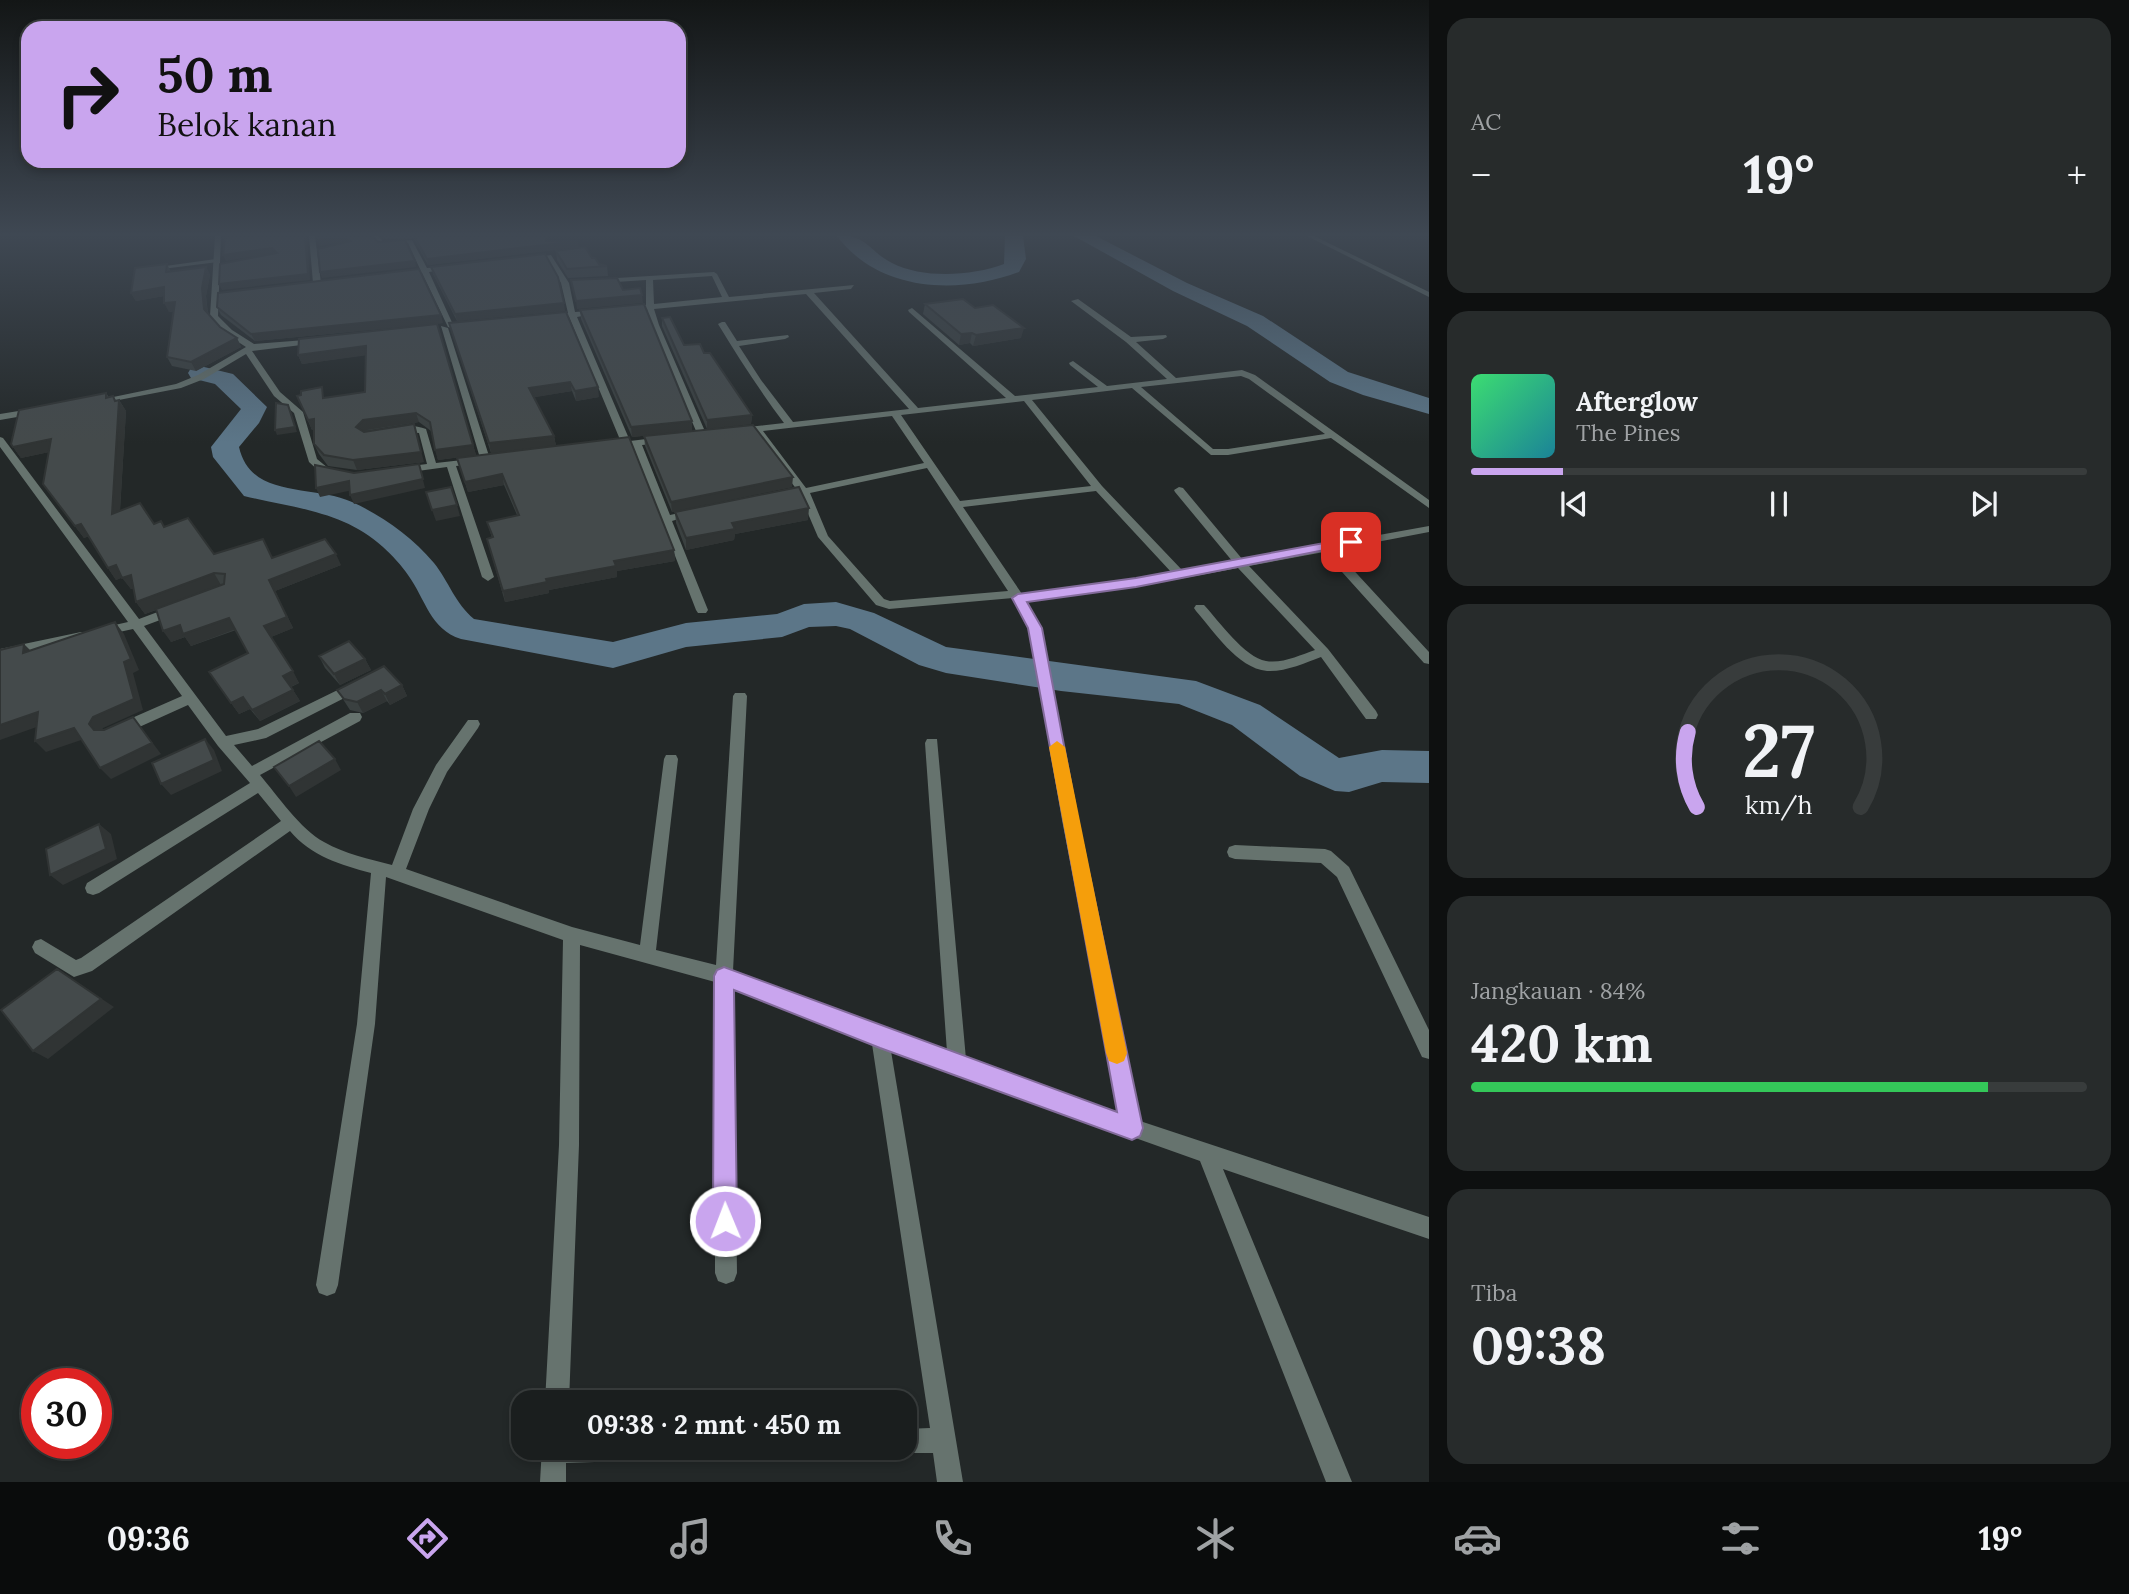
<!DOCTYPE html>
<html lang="id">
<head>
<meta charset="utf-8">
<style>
	body { margin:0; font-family:Lora,serif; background:#272b2b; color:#f1f3f6; height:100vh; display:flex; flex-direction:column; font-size:26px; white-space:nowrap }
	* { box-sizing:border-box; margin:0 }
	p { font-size:23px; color:#9fa2a4 }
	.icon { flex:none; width:38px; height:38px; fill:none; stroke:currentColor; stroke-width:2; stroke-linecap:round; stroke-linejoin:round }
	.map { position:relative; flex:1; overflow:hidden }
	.drawer { display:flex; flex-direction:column; gap:18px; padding:18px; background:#0e1010; width:700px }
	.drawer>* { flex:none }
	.top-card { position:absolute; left:21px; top:21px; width:665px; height:147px; border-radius:21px; box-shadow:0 4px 10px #0003,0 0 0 2px #383c3c; background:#c9a5ee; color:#111; overflow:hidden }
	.speed { position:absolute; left:21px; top:1368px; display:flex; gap:14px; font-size:35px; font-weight:700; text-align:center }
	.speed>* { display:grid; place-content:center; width:91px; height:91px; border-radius:50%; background:#1a1e1e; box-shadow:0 4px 10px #0003,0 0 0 2px #383c3c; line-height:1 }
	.speed .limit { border:10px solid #d22; background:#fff; color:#111 }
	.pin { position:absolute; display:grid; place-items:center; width:60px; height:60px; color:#fff; margin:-30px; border-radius:14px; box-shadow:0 4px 10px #0006 }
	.me { position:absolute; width:77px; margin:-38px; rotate:359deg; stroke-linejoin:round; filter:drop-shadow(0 0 5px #0008) }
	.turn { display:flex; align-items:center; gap:24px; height:147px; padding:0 21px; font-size:32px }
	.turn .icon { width:91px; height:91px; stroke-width:2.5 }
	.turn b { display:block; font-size:49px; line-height:60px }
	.big { font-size:52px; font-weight:700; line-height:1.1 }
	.drawer .widget { flex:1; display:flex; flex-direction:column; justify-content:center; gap:10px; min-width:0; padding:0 24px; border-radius:21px; background:#272b2b }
	.drawer .dial { align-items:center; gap:0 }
	.dial svg { height:182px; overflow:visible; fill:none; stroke:#383c3c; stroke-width:7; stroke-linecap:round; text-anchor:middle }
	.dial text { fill:#f1f3f6; stroke:none }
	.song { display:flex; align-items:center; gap:21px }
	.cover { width:84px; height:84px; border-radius:10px; background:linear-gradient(135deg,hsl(140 70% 55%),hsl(190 70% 35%)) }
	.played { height:7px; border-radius:4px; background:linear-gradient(90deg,#c9a5ee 15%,#383c3c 15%) }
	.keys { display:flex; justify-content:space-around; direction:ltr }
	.heat { display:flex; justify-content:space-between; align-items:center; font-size:38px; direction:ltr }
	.charge { height:10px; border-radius:5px; background:linear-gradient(90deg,#34c759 84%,#383c3c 0) }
	.trip { position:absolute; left:511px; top:1390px; width:406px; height:70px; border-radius:21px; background:#1a1e1e; box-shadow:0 4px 10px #0003,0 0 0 2px #383c3c; font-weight:700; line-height:70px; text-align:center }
	.tabs { display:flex; height:112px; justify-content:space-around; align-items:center; background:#0a0c0c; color:#9fa2a4 }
	.tabs .icon { width:49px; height:49px }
	.tabs .selected { color:#c9a5ee }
	.tabs b { font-size:32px; color:#f1f3f6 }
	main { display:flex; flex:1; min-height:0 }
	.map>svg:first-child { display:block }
</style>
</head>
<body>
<main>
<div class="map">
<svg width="1429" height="1482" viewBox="0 0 1429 1482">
	<rect width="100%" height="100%" fill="#232828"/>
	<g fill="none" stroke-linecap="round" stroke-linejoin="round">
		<path fill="#5c7688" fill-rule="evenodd" d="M837,236C867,234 868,251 892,263C923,279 972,276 1004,264L1005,236H1023L1026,259L1019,272C958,295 879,292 837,236Z
			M1074,236H1096L1187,283L1263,316L1348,372L1429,398V414L1363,395L1330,382L1247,326L1173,291Z
			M200,366L233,374L267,407L259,423L239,447C251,500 314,484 352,502C383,516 412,537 434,563C449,582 455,603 474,619L613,642L686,623L777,614L804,604L836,602L874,613L946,647L1196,681L1260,705L1339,758L1382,750L1429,751V783L1382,782L1349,792L1335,791L1300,776L1232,725L1179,704L1061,691L946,673L919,665L850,629L836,626L809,627L782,637L686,647L613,668L461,639C430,629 426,600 408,575C402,566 392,555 383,547C344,511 293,508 244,496L213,457L211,447L241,409L215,384L191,378L188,373L191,368Z"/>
		<path fill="#66736e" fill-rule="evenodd" d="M216,259L218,262L154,270L151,268Z"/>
		<path fill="#66736e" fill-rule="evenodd" d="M215,236H221L218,316L232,330L254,344L318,339L322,341L318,343L252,351L280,392L303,412L317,459L328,468L339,471V475L320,472L309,462L294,413L274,396L246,354L204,379L181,388L98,404L94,401L176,384L198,375L246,347L226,334L210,316Z
			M309,236H315L321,283L317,285L313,283Z
			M372,236H378L384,242L412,240L427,268L453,266V268L429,272L455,329L448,327L422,273L402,275L399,273L420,269L408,243L382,246Z
			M1307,236H1314L1429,292V297Z
			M551,255L569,283L575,312L600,310L604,312L577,317L630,441L663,437L668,440L663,443L642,445L670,515L693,510L698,513L672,521L708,610L706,613H698L696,610L633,447L613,449L608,446L621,442L569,317L550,319L546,317L568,313L561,283L547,258L527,261L524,259Z
			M714,272L717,274L729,297L854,285L851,289L814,293L918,408L1006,398L909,312L908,310L912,308L1015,396L1098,387L1070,365L1069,363L1073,361L1107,386L1167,379L1126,342L1071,301L1078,299L1131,337L1166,335L1167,337L1163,339L1136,342L1176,378L1242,370L1255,375L1429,500V508L1331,438L1228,455H1211L1132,388L1032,400L1102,486L1183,571L1233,562L1175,492L1174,490L1179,487L1183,488L1243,560L1320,546L1325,543L1329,544L1429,526V532L1335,550L1429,652V664L1424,663L1324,552L1249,566L1328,649L1376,711L1378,715L1376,719H1366L1321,657C1305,663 1285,672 1267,671C1237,668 1214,631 1196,611L1194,608L1196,605H1204C1218,620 1245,658 1266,661C1282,664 1300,655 1315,650L1238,568L1136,587L1026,601L1041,628L1078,820L1140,1121L1429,1217V1239L1223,1169L1352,1482H1326L1200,1161L891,1051L963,1482H937L933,1453H905L895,1447H905V1429L930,1428L872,1044L733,988L737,1273L734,1281L726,1284L718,1281L715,1273V982L580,945L579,1145L569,1402H545L559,1145L563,940L386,877L375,1024L338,1285L335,1293L327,1296L319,1293L316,1285L357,1024L371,873C341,865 311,856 290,831L92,971L74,977L35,953L32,947L35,941L41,939L76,960L81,958L281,821L258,793L99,893L93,895L87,893L85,888L87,883L250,783L218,746L188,705L126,733H116L114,729L116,725L182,696L133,629L101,636L97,635L95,632L97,629L128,622L0,447V437L3,438L139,619L171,607H179L181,610L179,613L144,626L226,736L258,729L352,683H362L364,686L362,689L266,738L234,745L252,766L350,713H360L362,717L360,721L260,775C277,795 301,830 324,842C345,854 369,859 392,865L413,809L436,765L468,720H478L480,724L478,728L447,772L429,809L406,869L572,927L640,945L664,759L666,755H676L678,759L656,950L716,965L733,696L735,693H745L747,696L733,971L947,1052L925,743L927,739H937L966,1059L1119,1114L1062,820L1029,628L1013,598L889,609L876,605L818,537L800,495L795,496L790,493L797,490L754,432L739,434L734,431L739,428L784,423C760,391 738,357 718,324L722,322H725L737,341L788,335L789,337L785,339L739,346L761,380L793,422L909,409L806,294L654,309L659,325L707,436L699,438L651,325L647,309L627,311L623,309L646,305V280L601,283L597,281L601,279ZM712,276L722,297L654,304L653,280ZM1241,376L1249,379L1325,434L1228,449H1213L1141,387ZM1024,401L1091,486L960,501L901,415ZM892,416L924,463L806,488L763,431ZM927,468L1008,591L890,601L884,599L828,536L810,493ZM1096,491L1172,573L1022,594L963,507Z
			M441,326L448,328L489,456L499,455L504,458C495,463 469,464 456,466L494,577L488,581L482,577L447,467L403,473L398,470L403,467L427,464L419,433L393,432L391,430C401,424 416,425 426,429L436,463L480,458Z
			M37,408L40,409V413L0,420V414Z
			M81,632L85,633L87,636L85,639L0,657V649Z
			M1235,845L1325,849L1331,851L1349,867L1429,1030V1059L1422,1057L1337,877L1321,863L1235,859L1229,857L1227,852L1229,847Z
			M542,1447H692L689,1456L680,1459L566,1463V1482H540Z"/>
	</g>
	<path fill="#3a4040" d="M381,236H546L547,241L579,247L428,265L414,239H385Z
		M556,251L592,258L599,264L607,266L608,276L568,278L557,260Z
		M167,264L171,272L206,267L210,275L206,296L208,313L220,327L237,338L241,347L196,371L172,366L167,357L174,311L169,312L164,296L136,301L131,293Z
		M431,267L565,311L457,321L433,274Z
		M925,304L975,308L1021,338L973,346L970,343L959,345L923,314Z
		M217,307L443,323L255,341L221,315Z
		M580,310L692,421V431L632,437L581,319Z
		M662,318L684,345L704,353L752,415L751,424L707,429L662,326Z
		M449,323L599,397L576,401L572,391L534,397L554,436L556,446L491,453Z
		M437,324L476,455L438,460L431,431L419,422L366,431L424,462L357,470L328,466L319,454L314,444V429L312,430L297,396L301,395L326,398L365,392V355L302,364L298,355Z
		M106,393L109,397L113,396L116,401L119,400L126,411L120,511L164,527L214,554L273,558L341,565L275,591L293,628L271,637L299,683L291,687L300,701L260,721L250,709L239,714L209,672L248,653L236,630L191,646L185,637L171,642L156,610L145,614L136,602L134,588L131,589L122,577L116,580L108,568L88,536L84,538L43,484L49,452L21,458L11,444Z
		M644,436L792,487L672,512L645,446Z
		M629,437L674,550L675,561L617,571V577L549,590V593L505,602L487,539L492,538L487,522L517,515L504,485L468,492L457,458Z
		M675,512L808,520L735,534L734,540L686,550L676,523Z
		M319,656L365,659L371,670L340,685L325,668Z
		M402,685L407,696L390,705L387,701L363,713L350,710L337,690Z"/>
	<path fill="#303434" d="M305,236H307L310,280L222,290L219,284L308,274Z
		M546,236L547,241H578L579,247L428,265L427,259Z
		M344,237L346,242L319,246L317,240Z
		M272,248L275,253L226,261L223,255Z
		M415,261L416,267L322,278L320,272Z
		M206,267L210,275L206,296L208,318L204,309L202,288Z
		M164,287L169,295L136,301L131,293Z
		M642,295L643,303L577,309L576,301Z
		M175,302L179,310L169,312L164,303Z
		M564,303L565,311L457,321L455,314Z
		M441,315L443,323L255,341L251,334Z
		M1024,328L1021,338L973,346L976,335Z
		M972,333L970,343L959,345L961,334Z
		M237,338L241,347L196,371L191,362Z
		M366,346L369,355L302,364L298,355Z
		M570,382L572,391L531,398L529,388Z
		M598,387L599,397L576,401L575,391Z
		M113,396L119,406V400L126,411L119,525L112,514Z
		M290,411L297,432L277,435L275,430Z
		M416,413L419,422L367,430L360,437L356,427L363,420Z
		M752,415L751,424L707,429V420Z
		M314,419L318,429L312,430L308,420Z
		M692,421V431L632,437L631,427Z
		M414,424L424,462L357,470L353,460Z
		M554,436L556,446L491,453L489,443Z
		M51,439L59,450L21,458L13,447Z
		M473,445L476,455L438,460L435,450Z
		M419,464L425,488L354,504L350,495Z
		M502,474L504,485L468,492L465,482Z
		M793,477L792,487L672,512L671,502Z
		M349,481L353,490L320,497L316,488Z
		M457,505L460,516L436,521L432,510Z
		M809,508L808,520L735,534L734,540L686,550V538L732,523Z
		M81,524L90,536L84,538L75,526Z
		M674,550L675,561L617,571V577L549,590V593L505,602L503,591L614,561Z
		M336,554L341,565L275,591L293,628L271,637L264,626L269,580Z
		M116,565L125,577L116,580L108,568Z
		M214,573L221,585L145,614L136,602Z
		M131,575L140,586L131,589L122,578Z
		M229,618L236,629L191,646L185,637L171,642L163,631L180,625Z
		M115,622L124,634L139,670L133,673L143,710L103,728L100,735L89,724L124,662Z
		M24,644L35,655L23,653Z
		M365,659L371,670L340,685L334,674Z
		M293,671L299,683L290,687L283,676Z
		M402,685L407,696L390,705L385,694Z
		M293,690L300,701L260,721L252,710Z
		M381,690L387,701L363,713L357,702Z
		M243,697L250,709L239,714L231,703Z
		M38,712L48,723L0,740V725Z
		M133,717L161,754L111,779L100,768Z
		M74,728L84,739L46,752L35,741Z
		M205,739L214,750L222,771L171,795L161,784Z
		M335,759L341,770L296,797L289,786Z
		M99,824L111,834L117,859L63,885L50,875Z
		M57,969L114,1007L48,1059L33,1051Z"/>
	<path fill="#444a4b" stroke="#303434" stroke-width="2" d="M234,236H305L308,274L219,284L220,264L277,253L272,248L223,255L225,238Z
		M316,236H372L378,242L405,240L415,261L320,272L318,249L350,241L344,237L317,240Z
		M414,236H546V241H578L427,259Z
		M585,247L592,258H595L599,264L607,266L567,269L556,251Z
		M545,254L558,277L564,303L455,314L431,267Z
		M167,264L166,272L206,267L202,288L204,309L220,327L237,338L191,362L167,357L175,302L164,303V287L131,293L135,268Z
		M419,269L441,315L251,334L217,307L218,293Z
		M617,278L623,290L640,288L642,295L576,301L571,280Z
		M963,299L975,308L993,305L1024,328L976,335L972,333L961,334L925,304Z
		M644,304L692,421L631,427L580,310Z
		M566,312L598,387L575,391L570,382L529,388L554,436L489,443L449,323Z
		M670,317L684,345L700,344L704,353H710L752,415L707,420L662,318Z
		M437,324L473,445L435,450L430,422L416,413L363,420L356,427L364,432L414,424L421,452L353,460L324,455L314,444V419L308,420L297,396L301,395V391L322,387L323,398L365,392L366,346L298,355L299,339Z
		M106,393V398L113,396L115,401L119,400L112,514L140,503L154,524L161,521L164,527L188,518L214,554L263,539L272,558L325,539L336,554L269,580L287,617L264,626L293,671L283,676L293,690L252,710L243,697L231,703L209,672L248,653L229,618L183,634L180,625L163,631L156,609L224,584L225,574L214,573L136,602L131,575L122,578L116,565L108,568L81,524L75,526L43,484L51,439L13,447L11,444L19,410Z
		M276,403L288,405L295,427L275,430Z
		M753,425L793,477L671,502L644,436Z
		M629,437L674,550L614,561L616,566L546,579L547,582L503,591L487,539L493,537L487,522L519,515L502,474L465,482L457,458Z
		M419,464L423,479L350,495L349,481L316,488L315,465L354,473Z
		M451,487L457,505L432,510L426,492Z
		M799,487L809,508L732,523L735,529L686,538L675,512Z
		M115,622L131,659L124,662L134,699L93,717L89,724L94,730H104L133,717L152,743L100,768L74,728L35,741L38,712L0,725V650L24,644L23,653Z
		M349,641L365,659L334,674L319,656Z
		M384,666L402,685L385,694L381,690L357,702L344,699L337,690Z
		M205,739L214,760L161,784L152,763Z
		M319,741L335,759L289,786L274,767Z
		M99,824L106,849L50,875L46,849Z
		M57,969L101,999L33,1051L1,1010Z"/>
	<linearGradient id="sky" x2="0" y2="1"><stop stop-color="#131616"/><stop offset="0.53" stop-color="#3f4853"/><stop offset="1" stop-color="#3f4853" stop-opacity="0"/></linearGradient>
	<rect width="1429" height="443" fill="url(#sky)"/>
	<path fill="#c9a5ee" stroke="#836b9b" stroke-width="2" d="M1351,538L1357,542L1355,544L1136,587L1027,602L1042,628L1078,820L1143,1128L1140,1136L1132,1140L880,1048L734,990L737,1221L733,1229L725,1233L716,1229L713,1221L714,976L717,970L724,967L1117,1112L1028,628L1012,598L1018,594L1136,578Z"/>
	<path fill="#f59e0b" d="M1057,741L1065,747L1127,1053L1124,1061L1117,1064L1109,1061L1106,1053L1049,747Z"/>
</svg>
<div class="speed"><div class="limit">30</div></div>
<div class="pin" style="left:1351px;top:542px;background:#d93025"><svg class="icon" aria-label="arrive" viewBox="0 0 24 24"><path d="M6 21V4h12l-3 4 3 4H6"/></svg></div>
<svg class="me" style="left:725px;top:1221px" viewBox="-20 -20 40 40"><circle r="17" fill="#c9a5ee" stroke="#fff" stroke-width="3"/><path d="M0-11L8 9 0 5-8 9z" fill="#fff"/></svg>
<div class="trip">09:38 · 2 mnt · 450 m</div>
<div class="top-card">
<div class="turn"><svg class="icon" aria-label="right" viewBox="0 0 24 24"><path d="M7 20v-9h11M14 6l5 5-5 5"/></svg><div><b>50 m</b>Belok kanan</div></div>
</div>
</div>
<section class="drawer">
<div class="widget"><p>AC</p>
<div class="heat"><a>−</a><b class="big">19°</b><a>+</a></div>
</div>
<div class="widget">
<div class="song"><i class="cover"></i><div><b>Afterglow</b><p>The Pines</p></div></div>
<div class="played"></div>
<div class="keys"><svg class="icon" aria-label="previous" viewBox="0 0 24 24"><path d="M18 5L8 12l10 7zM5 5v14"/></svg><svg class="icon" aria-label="pause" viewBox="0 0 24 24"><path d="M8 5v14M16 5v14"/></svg><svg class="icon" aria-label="next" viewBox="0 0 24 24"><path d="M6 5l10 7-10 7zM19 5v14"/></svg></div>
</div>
<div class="widget dial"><svg viewBox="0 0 100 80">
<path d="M14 69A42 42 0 1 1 86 69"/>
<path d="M14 69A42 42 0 0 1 10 36" stroke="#c9a5ee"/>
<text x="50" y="56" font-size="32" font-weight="700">27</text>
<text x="50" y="72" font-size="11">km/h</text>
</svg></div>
<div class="widget"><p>Jangkauan · 84%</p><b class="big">420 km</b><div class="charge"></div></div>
<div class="widget"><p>Tiba</p><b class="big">09:38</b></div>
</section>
</main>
<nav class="tabs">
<b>09:36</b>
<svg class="icon selected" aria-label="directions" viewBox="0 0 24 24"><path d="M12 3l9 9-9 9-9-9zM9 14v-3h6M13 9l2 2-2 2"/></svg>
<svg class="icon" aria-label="music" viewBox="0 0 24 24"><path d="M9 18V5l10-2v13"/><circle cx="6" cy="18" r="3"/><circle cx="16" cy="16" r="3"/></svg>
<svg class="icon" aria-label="phone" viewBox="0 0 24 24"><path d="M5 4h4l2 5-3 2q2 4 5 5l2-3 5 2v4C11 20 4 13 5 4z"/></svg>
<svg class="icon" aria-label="climate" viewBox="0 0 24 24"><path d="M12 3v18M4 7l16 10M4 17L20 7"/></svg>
<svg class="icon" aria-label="car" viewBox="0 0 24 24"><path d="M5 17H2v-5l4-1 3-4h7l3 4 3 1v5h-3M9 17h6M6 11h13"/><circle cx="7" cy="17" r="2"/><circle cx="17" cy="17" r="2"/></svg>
<svg class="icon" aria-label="filters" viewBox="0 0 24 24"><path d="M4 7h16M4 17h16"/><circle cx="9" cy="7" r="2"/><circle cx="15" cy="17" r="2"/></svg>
<b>19°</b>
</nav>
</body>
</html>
